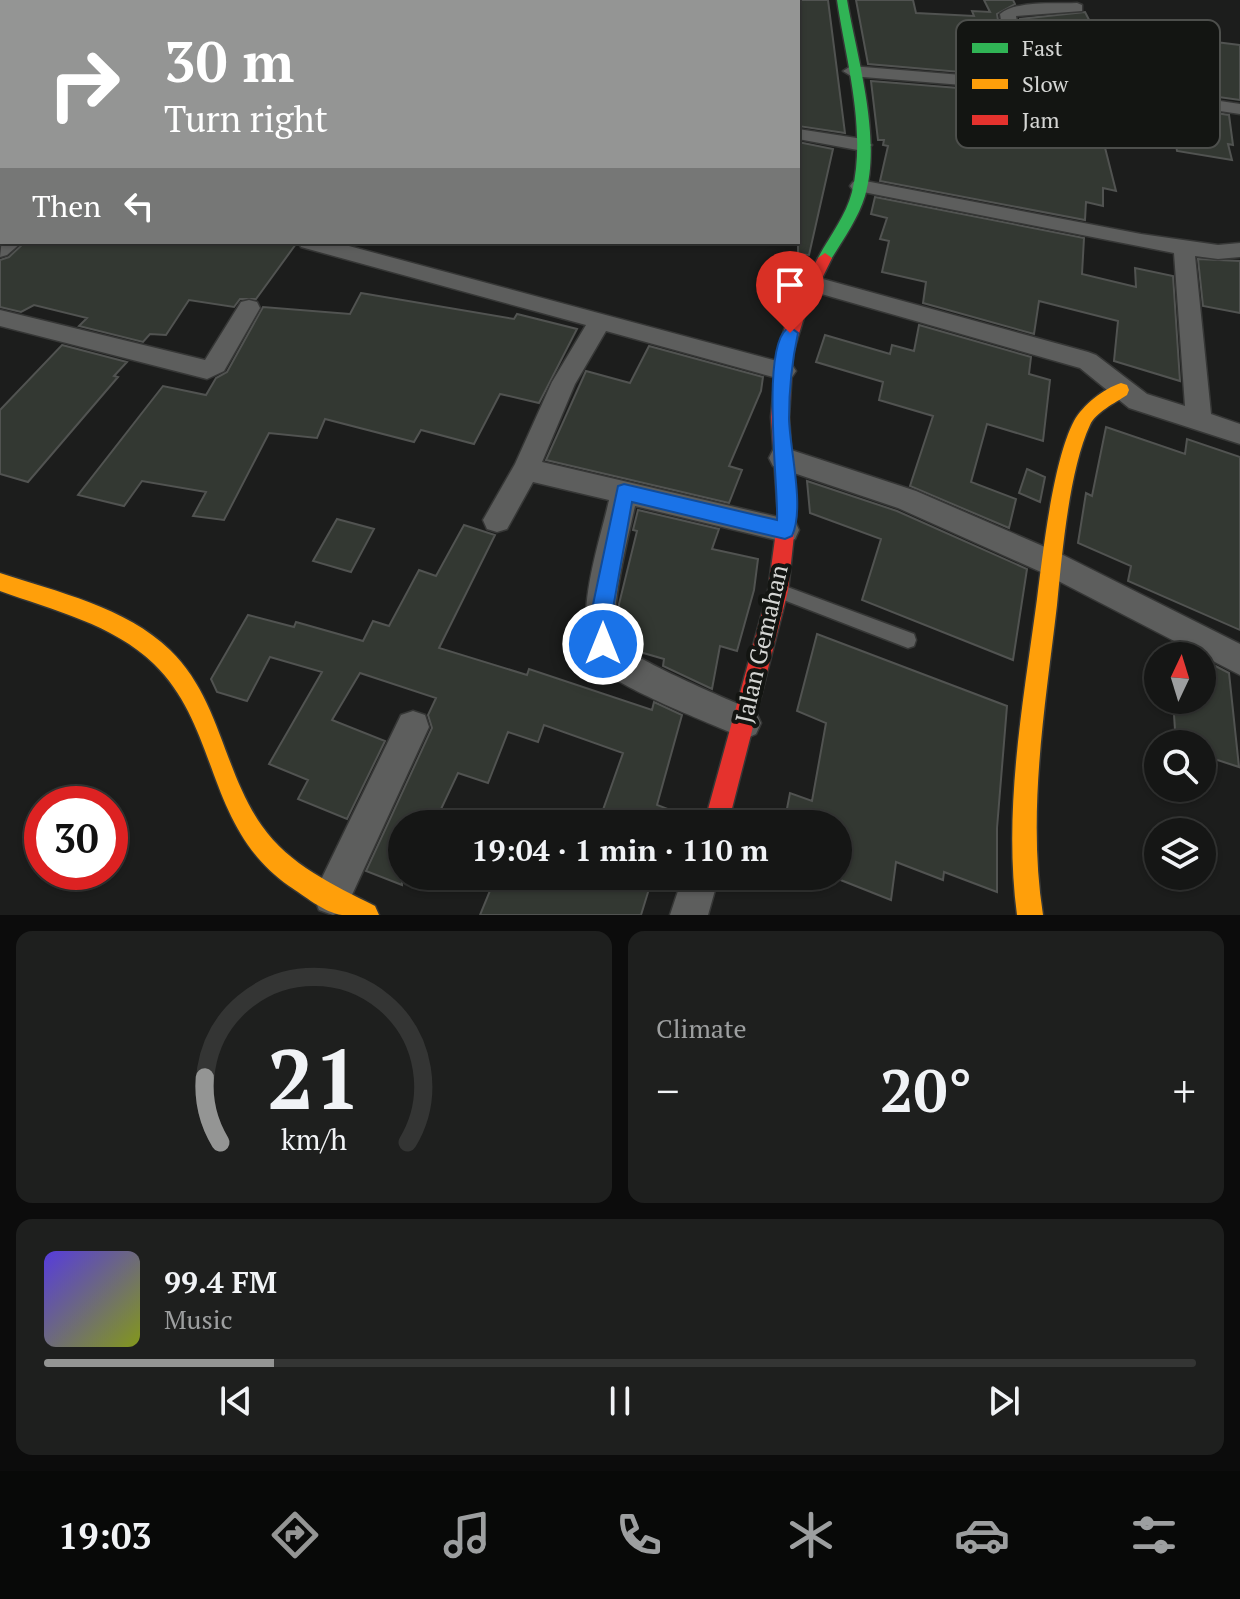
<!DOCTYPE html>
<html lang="en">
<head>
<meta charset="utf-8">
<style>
	body { margin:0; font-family:"PT Serif",serif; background:#1e1f1e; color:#f1f3f6; height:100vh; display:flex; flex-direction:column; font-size:30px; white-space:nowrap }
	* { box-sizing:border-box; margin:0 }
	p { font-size:26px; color:#9d9fa0 }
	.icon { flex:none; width:44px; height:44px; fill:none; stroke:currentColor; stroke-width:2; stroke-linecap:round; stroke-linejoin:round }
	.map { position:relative; height:915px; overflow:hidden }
	.details { display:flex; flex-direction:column; gap:16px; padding:16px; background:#0c0c0c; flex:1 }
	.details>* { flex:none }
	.guide { position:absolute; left:0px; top:0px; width:800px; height:244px; box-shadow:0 2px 6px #0004,0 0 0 2px #343534; background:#949594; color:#fff; overflow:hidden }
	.needle { width:52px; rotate:4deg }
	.fabs { position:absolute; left:1144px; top:642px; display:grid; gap:16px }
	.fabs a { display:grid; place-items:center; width:72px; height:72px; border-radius:50%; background:#151615; box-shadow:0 2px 6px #0004,0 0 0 2px #343534; font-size:40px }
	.speed { position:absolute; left:24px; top:786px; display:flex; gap:16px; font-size:40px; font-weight:700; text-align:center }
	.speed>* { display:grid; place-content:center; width:104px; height:104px; border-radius:50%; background:#151615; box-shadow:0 2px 6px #0004,0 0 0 2px #343534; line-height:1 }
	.speed .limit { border:12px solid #d22; background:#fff; color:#111 }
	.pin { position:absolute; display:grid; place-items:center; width:68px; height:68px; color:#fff; margin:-82px -34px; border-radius:50% 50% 50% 0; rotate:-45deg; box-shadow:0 0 8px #0007 }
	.pin .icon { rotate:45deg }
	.me { position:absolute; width:88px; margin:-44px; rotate:0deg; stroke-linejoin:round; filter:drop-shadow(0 0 6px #0008) }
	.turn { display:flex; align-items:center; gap:28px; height:168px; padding:0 32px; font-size:36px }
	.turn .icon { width:104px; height:104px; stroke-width:2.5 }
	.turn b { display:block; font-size:56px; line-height:68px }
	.then { display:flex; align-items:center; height:76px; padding:0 32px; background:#0003; gap:16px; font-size:30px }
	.big { font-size:60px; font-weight:700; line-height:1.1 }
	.details .tile { flex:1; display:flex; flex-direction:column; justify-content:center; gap:12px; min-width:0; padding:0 28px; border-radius:16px; background:#1e1f1e }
	.details .dial { align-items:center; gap:0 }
	.dial svg { height:208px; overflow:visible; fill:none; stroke:#343534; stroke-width:7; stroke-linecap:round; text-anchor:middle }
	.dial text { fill:#f1f3f6; stroke:none }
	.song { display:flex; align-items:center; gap:24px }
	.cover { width:96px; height:96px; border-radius:12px; background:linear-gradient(135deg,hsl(250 70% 55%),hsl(70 70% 35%)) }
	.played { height:8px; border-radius:4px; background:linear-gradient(90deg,#949594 20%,#343534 20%) }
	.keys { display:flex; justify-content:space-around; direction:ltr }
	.heat { display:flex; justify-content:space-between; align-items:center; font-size:44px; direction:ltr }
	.details .tiles { flex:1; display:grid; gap:16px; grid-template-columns:1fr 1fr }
	.tile:last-child { grid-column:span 2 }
	.trip { position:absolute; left:388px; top:810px; width:464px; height:80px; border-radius:40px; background:#151615; box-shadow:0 2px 6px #0004,0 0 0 2px #343534; font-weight:700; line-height:80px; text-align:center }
	.tabs { display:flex; height:128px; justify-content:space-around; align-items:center; background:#080908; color:#9d9fa0 }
	.tabs .icon { width:56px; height:56px }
	.tabs .selected { color:#949594 }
	.tabs b { font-size:36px; color:#f1f3f6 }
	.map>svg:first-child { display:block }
</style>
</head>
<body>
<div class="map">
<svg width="1240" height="915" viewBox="0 0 1240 915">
	<rect width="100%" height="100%" fill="#1c1d1c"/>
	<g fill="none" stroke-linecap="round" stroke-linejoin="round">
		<path fill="#663f44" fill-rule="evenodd" d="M152,0H188L151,2Z
			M2,57V79L0,80V58Z"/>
	</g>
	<path fill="#333832" stroke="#515351" stroke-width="2" d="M798,0H828L845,133L798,126Z
		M856,0H913L916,13L974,16L972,11L990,12L984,0H1013L1015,4L997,14L1007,76L868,64Z
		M1085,12L1100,41L1194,46L1191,39L1240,45V100L1147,87L1031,77L1020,19Z
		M871,81L1147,103L1229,115L1233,145L1228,144L1232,160L1177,151L1174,135L1116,125L1118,130L1100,128L1116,191L1103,188V206L1086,202L1085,220L880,181L888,146L883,145L884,140H878Z
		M798,142L833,149L809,255L798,254Z
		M875,197L1084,238L1082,274L1136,287L1135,268L1173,276L1180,381L1114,361L1118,321L1039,301L1034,334L923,303L926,282L882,272L889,241L880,239L887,218L871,214Z
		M25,242H295L296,244L256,299H240L234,307L189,300L166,335L150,334L143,342L79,326L87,318L34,305L21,312L0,307V260L9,257Z
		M1198,259L1240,261V313L1203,306Z
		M361,293L514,319L517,314L577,329L539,403L500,394L474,444L421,430L414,442L325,419L317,438L269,433L224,520L193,516L206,492L142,481L124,506L78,495L163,386L206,395L216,378L227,372L263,307L350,314Z
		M919,325L1031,357L1029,374L1050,380L1043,441L987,424L971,482L1016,499L1009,528L910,486L933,416L879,400L883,382L816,362L825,335L890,354L892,345L914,351Z
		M62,345L127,362L114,376L118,377L28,482L0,474V410Z
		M649,346L763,377L761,391L729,466L742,470L729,503L546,460L586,371L630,383Z
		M1106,427L1185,454L1187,439L1240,457V630L1128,581L1131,566L1078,543L1086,493L1092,496Z
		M1027,469L1045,477L1040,502L1019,493Z
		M807,481L897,511L1027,569L1013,660L862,600L881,539L810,513Z
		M638,510L719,529L712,549L758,559L754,590L737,651L720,646L712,689L663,666L664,659L633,650L621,639L619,604L637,531L633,530Z
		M337,519L374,529L351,572L313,561Z
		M464,525L495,535L439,648L527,675L529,669L652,710L654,702L682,715L657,805L689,817L687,824H598L623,753L544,725L538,742L508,732L488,783L458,773L434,824H402V885L366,871L432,728L428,715L436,698L360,673L332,720L385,741L347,819L298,799L308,780L269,764L322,672L270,657L247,701L217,692L211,679L248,615L294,627L296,622L363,641L373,621L389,626L419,570L436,576Z
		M817,634L1007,706L997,828V892L944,872L943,880L896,862L891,900L838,879V824H784L790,793L812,801L826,723L797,711Z
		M1202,659L1229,673L1239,767L1202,755V744H1176L1173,700H1202Z
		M496,876H653L641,915H480Z"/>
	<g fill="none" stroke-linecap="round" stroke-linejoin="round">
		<g stroke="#363736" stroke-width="3">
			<path id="lane" d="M782,585L914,634L916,640L914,646L908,648L776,597L774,592L776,587Z"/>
		</g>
		<g stroke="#363736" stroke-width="3">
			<path id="street" d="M1077,3L1082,5V11L1016,16L1028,80L1147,90L1240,104V114L1147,100L851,76L843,71L851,66L1011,79L1000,14C1018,0 1054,4 1077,3Z
				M798,129L863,139L872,145L863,151L798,139Z
				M860,180L1141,234L1218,245L1240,243V257L1218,259L1195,256L1211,414L1240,424V444L1129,408L1080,368L804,289L801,284L804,279L812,276L1088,352L1096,355L1147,394L1185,406L1174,253L853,190L850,186L853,182Z
				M2,239V242H22L7,255L0,257Z
				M298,242H334L792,365L796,371L792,377L784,380L606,331L575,384L542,462L795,521L799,530L795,539L785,542L635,506C629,534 607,617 618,641C627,658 733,701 756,712L761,723L756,734L745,739L734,734C705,721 619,688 601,668C567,631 600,543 609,500L533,482L507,529L497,532L487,529L483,520L515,464L552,382L586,325L301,247Z
				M249,300L257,302L260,308L224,371L207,379L0,326V310L205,360L241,302Z
				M782,447L916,491L1061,554L1240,644V675L1041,572L898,508L773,466L769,458L773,450Z
				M413,711L425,715L429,727L345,910L333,915L319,910L314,897L319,884L401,715Z
				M683,876H719L708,915H670Z"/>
		</g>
		<g stroke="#363736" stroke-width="3">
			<path id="fast" d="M837,0H847C857,58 882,138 865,196C858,219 842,241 830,261L825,263L818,258C829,237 846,216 852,192C867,130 846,61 837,0Z"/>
		</g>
		<g stroke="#363736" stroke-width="3">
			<path id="slow" d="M1121,383L1127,385L1129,390L1127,395C1115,403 1096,412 1090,425C1069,470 1062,555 1057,605C1045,708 1027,812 1043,915H1017C1003,810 1023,704 1037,599C1043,552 1053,461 1074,421C1083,405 1103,389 1121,383Z
				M0,573C57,592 126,607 170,650C220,698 223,771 262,826C289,865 334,885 375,906L379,915C367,915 354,915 342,915C325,913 303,895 289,886C205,827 220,728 154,664C113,624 52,610 0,591Z"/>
		</g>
		<g stroke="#363736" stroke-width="3">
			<path id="jam" d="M825,253L832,258L806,311L793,353L789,417L796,516L788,591L728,824H704L768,591L778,516L771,417L777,353L790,311L818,258Z"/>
		</g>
		<use href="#lane" fill="#5d5e5d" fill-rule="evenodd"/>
		<use href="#street" fill="#5d5e5d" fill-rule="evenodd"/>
		<use href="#fast" fill="#30b455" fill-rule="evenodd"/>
		<use href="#slow" fill="#ff9f0a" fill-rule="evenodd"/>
		<use href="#jam" fill="#e5322d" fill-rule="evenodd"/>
	</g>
	<path fill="#1a73e8" stroke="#114b97" stroke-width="2" d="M790,327L798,333C792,361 789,391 789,419C790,451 805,508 792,536L785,539L632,502L612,614L614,644L611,651L603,654L596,651L591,614L618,486L624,484L777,520C779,490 759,338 790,327Z"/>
	<g text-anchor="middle" stroke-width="8" stroke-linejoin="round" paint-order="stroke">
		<g font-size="24" fill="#d5d6d4" stroke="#131512">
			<text transform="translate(762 644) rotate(-77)" y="8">Jalan Gemahan</text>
		</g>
	</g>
	<rect x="956" y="20" width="264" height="128" rx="12" fill="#131512" stroke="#4d4f4c" stroke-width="2"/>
	<rect x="972" y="43" width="36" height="10" fill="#30b455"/>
	<rect x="972" y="79" width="36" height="10" fill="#ff9f0a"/>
	<rect x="972" y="115" width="36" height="10" fill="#e5322d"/>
	<g font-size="22" fill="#d5d6d4">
		<text x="1022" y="56">Fast</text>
		<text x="1022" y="92">Slow</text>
		<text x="1022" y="128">Jam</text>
	</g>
</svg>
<div class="fabs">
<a><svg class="needle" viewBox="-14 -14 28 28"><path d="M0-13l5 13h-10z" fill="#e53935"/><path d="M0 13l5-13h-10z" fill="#9d9fa0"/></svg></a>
<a><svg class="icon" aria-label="search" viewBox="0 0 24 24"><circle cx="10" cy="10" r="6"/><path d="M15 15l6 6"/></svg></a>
<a><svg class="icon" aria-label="layers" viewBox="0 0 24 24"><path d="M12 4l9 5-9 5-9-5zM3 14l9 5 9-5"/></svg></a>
</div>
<div class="speed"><div class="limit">30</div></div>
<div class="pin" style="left:790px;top:333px;background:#d93025"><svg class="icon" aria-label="arrive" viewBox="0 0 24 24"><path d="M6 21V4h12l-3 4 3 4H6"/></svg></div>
<svg class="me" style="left:603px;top:644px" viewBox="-20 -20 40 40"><circle r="17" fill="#1a73e8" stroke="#fff" stroke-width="3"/><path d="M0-11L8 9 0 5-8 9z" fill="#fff"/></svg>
<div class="trip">19:04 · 1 min · 110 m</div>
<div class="guide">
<div class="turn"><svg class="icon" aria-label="right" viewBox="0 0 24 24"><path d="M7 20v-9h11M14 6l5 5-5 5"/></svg><div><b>30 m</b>Turn right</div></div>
<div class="then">Then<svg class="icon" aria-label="left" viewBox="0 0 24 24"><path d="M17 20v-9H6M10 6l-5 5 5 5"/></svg></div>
</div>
</div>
<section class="details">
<div class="tiles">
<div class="tile dial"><svg viewBox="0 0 100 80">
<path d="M14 69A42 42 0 1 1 86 69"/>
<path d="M14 69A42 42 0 0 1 8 44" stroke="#949594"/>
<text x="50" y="56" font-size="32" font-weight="700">21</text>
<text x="50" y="72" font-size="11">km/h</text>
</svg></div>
<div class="tile"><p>Climate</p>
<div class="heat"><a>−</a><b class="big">20°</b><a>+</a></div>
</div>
<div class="tile">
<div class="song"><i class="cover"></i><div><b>99.4 FM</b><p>Music</p></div></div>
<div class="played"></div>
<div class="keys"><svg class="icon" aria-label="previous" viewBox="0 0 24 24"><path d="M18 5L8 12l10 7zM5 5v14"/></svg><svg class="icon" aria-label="pause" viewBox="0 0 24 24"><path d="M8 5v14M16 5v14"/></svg><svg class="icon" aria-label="next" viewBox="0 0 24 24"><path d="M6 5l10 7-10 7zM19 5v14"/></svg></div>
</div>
</div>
</section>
<nav class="tabs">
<b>19:03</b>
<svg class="icon selected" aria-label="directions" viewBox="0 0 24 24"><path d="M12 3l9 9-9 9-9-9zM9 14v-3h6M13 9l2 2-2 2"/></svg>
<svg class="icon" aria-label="music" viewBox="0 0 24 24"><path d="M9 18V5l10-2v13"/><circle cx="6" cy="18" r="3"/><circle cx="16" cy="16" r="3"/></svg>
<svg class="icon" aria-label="phone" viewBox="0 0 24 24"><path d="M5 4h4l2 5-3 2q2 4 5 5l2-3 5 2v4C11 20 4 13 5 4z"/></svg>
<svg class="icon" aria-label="climate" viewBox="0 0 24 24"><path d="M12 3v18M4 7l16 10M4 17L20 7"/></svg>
<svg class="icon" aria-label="car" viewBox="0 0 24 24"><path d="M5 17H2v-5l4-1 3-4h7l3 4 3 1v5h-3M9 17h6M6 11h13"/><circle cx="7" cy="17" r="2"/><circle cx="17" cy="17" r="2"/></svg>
<svg class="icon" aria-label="filters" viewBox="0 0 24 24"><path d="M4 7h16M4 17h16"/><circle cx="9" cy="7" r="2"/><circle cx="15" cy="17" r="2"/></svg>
</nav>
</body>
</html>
